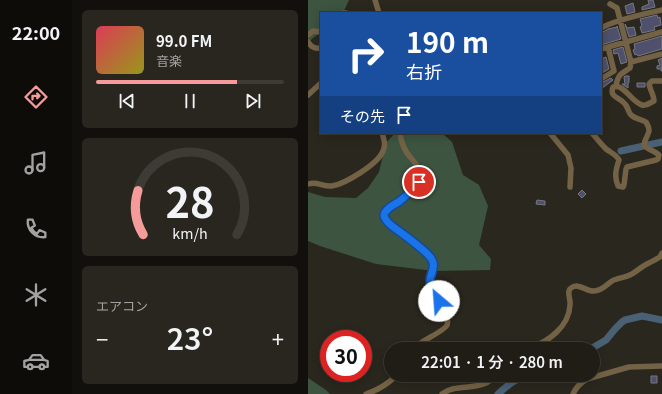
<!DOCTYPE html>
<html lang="ja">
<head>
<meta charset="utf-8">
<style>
	body { margin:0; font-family:Georgia,"Noto Sans JP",serif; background:#28261f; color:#f1f3f6; height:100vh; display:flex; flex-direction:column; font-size:15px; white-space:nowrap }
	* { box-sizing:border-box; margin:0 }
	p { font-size:13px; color:#a2a2a1 }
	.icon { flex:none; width:22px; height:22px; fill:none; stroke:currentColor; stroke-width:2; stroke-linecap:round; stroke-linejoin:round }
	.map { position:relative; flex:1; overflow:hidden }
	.drawer { display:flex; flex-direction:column; gap:10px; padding:10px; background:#12100c; width:236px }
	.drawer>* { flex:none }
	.top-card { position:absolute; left:12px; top:12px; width:282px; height:122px; border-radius:0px; box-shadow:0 2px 10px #0003,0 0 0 1px #3d3b35; background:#1a4fa0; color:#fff; overflow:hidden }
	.speed { position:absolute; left:12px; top:330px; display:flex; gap:8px; font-size:20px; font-weight:700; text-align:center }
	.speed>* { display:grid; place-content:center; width:52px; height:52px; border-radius:50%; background:#201d16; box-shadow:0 2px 10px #0003,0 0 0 1px #3d3b35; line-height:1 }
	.speed .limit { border:6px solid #d22; background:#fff; color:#111 }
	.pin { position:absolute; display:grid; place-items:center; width:34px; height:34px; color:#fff; margin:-17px; border:2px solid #fff; border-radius:50%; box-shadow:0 1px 4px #0007 }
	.me { position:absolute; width:44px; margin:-22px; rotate:333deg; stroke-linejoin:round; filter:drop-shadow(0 0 3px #0008) }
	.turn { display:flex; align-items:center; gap:14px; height:84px; padding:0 20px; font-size:18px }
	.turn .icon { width:52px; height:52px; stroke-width:2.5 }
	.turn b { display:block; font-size:28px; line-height:34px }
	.then { display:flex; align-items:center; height:38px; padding:0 20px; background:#0003; gap:8px; font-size:15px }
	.big { font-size:30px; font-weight:600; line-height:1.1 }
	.drawer .tile { flex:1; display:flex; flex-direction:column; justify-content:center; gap:6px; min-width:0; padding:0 14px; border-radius:6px; background:#28261f }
	.drawer .dial { align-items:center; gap:0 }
	.dial svg { height:104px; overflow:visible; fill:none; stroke:#3d3b35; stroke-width:7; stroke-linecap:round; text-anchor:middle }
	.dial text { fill:#f1f3f6; stroke:none }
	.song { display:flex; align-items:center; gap:12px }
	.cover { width:48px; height:48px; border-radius:6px; background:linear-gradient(135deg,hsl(350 70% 55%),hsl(60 70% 35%)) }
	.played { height:4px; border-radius:2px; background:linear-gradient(90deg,#f59b9a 75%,#3d3b35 75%) }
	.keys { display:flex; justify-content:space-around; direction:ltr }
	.heat { display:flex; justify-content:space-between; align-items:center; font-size:22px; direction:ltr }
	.trip { position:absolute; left:76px; top:342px; width:216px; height:40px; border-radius:20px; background:#201d16; box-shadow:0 2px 10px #0003,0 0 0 1px #3d3b35; font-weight:600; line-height:40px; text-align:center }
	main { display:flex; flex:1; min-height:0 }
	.menu { display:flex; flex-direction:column; width:72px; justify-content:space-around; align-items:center; background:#0d0c09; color:#a2a2a1 }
	.menu .icon { width:28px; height:28px }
	.menu .current { color:#f59b9a }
	.menu b { font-size:18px; color:#f1f3f6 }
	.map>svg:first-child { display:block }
</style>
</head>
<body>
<main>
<nav class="menu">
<b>22:00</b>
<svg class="icon current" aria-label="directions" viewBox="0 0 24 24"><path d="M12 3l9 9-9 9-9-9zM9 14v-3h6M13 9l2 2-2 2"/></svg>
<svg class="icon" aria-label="music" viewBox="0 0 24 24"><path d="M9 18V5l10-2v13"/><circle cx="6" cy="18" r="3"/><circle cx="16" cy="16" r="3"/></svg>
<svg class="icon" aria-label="phone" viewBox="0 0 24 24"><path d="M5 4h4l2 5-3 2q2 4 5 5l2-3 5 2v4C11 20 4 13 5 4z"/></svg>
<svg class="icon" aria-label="climate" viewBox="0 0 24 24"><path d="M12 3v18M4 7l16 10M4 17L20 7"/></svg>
<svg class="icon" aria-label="car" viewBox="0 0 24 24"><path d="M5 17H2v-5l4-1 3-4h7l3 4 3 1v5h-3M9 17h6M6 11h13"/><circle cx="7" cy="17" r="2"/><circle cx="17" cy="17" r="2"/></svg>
</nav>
<section class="drawer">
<div class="tile">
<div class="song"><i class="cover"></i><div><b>99.0 FM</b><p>音楽</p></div></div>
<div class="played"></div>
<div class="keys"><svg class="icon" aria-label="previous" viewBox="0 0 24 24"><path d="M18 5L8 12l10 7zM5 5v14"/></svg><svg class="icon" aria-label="pause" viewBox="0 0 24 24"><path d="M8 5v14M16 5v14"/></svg><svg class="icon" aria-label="next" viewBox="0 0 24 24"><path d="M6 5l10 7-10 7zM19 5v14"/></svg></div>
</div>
<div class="tile dial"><svg viewBox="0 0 100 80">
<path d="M14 69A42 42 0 1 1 86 69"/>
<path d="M14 69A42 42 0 0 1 10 35" stroke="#f59b9a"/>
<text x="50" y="56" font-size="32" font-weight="700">28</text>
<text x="50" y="72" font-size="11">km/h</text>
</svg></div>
<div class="tile"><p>エアコン</p>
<div class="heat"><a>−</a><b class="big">23°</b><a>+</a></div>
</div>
</section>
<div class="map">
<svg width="354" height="394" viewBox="0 0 354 394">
	<rect width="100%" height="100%" fill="#2a271e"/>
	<path fill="#3d5440" d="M0,0H41L35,13H13V32L0,42Z
		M87,133H134L144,142L155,175L171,185L180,206L171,245L183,259L182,270L126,271L68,264L12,246L0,241V192L17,197L48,198L60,188L71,172L78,143Z
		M0,378L18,390L22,394H0Z"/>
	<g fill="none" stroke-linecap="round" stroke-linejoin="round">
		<path stroke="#4a6075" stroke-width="7" d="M313,151L354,142
			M279,349L286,347L298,340L307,329L314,322L317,320L334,316L354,320
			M190,394C201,384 206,380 219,375"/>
	</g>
	<path fill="#4f506b" stroke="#767781" d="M340,0H345L347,7L334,10V7L341,4Z
		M325,3L327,12L319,14L317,6Z
		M349,15L350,18L352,17L353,25L346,27L347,30L334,33L332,27L334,26L332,19Z
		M317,24L319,28L326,27L328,35L321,37Z
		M309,26L313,39L293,45V33L300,29L309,27Z
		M354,36V49L330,56L329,54L327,55L325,50L327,49L326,44Z
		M315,47L319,62L313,64L310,53L306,54L305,50Z
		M298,57L301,69L294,73L293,68V59Z
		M354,58V71H353V69H349V66L352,65L350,60Z
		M317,76H321V82L320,84V88L314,84H317L316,77Z
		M303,78L305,80L293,89V83Z
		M329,83H337V87H329Z
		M274,190L278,194L274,198L270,194Z
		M229,200L237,201V205L228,204Z
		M343,376H349V383H343Z"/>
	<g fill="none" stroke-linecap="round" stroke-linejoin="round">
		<path stroke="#736246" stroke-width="5.5" d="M67,0L71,13
			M302,4L309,8L310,12L323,62L322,68C313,74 310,74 308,86
			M36,13H38
			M293,28C309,19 336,14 354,10
			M0,35L5,31L13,32
			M0,42C3,47 8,49 13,48
			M293,49L354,32
			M323,62L354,54
			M293,79L306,71L300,47
			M0,95L13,83
			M92,133C93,140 95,147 99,153C105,161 117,171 111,182C108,187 99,195 94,199C89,204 77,207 76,215C76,218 78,221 80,223C90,231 101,238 111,247C117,252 126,258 126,265C127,275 119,277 124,289C128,298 143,314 139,325C137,331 112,341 105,349
			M242,133L260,155L263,168L262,187
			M284,133C289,139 293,144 298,149C303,153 308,154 311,160C308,169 306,177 310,186L315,187L316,185L318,169L319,167L348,160L350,159L351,155C347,151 340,150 336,145C338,133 345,134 338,122C333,119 327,119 323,115C320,112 320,107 317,104C312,97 301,98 305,87C316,83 323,102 334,105C338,106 342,103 346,101C346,95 342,90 341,84L344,81H354
			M0,184C9,181 15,187 24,186C37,184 70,164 75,151C78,145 76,139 74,133
			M220,349C240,342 261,327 262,305C263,300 258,291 263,288C270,282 279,292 286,291C294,291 298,285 304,281C309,278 316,278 322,275C328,272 333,267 339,264C343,262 347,260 350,258C353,257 353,255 354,253
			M58,394C70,390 80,384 89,375
			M134,394C147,384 163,390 178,383C182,381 185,378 188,375
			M265,394C268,387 272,383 279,379L321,367L354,366"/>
	</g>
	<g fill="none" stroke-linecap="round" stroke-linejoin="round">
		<g stroke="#114b97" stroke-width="10">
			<path id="route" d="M111,182C105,188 100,195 93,200C89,204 83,205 79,210C76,213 75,215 77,218C79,223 84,226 88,229C99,237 115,248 123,258C129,267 122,273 122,281C123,289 127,295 131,301"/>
		</g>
		<use href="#route" stroke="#1a73e8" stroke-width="7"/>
	</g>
</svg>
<div class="speed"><div class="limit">30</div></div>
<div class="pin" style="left:111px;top:182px;background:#d93025"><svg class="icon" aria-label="arrive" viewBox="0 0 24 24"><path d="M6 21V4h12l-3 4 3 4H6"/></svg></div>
<svg class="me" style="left:131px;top:301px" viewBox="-20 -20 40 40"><circle r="19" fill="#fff"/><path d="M0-13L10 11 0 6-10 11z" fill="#1a73e8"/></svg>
<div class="trip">22:01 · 1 分 · 280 m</div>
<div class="top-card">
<div class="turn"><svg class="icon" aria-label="right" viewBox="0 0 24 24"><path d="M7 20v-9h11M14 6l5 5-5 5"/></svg><div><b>190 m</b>右折</div></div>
<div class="then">その先<svg class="icon" aria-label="arrive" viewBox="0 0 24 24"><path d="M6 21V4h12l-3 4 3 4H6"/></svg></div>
</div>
</div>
</main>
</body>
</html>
